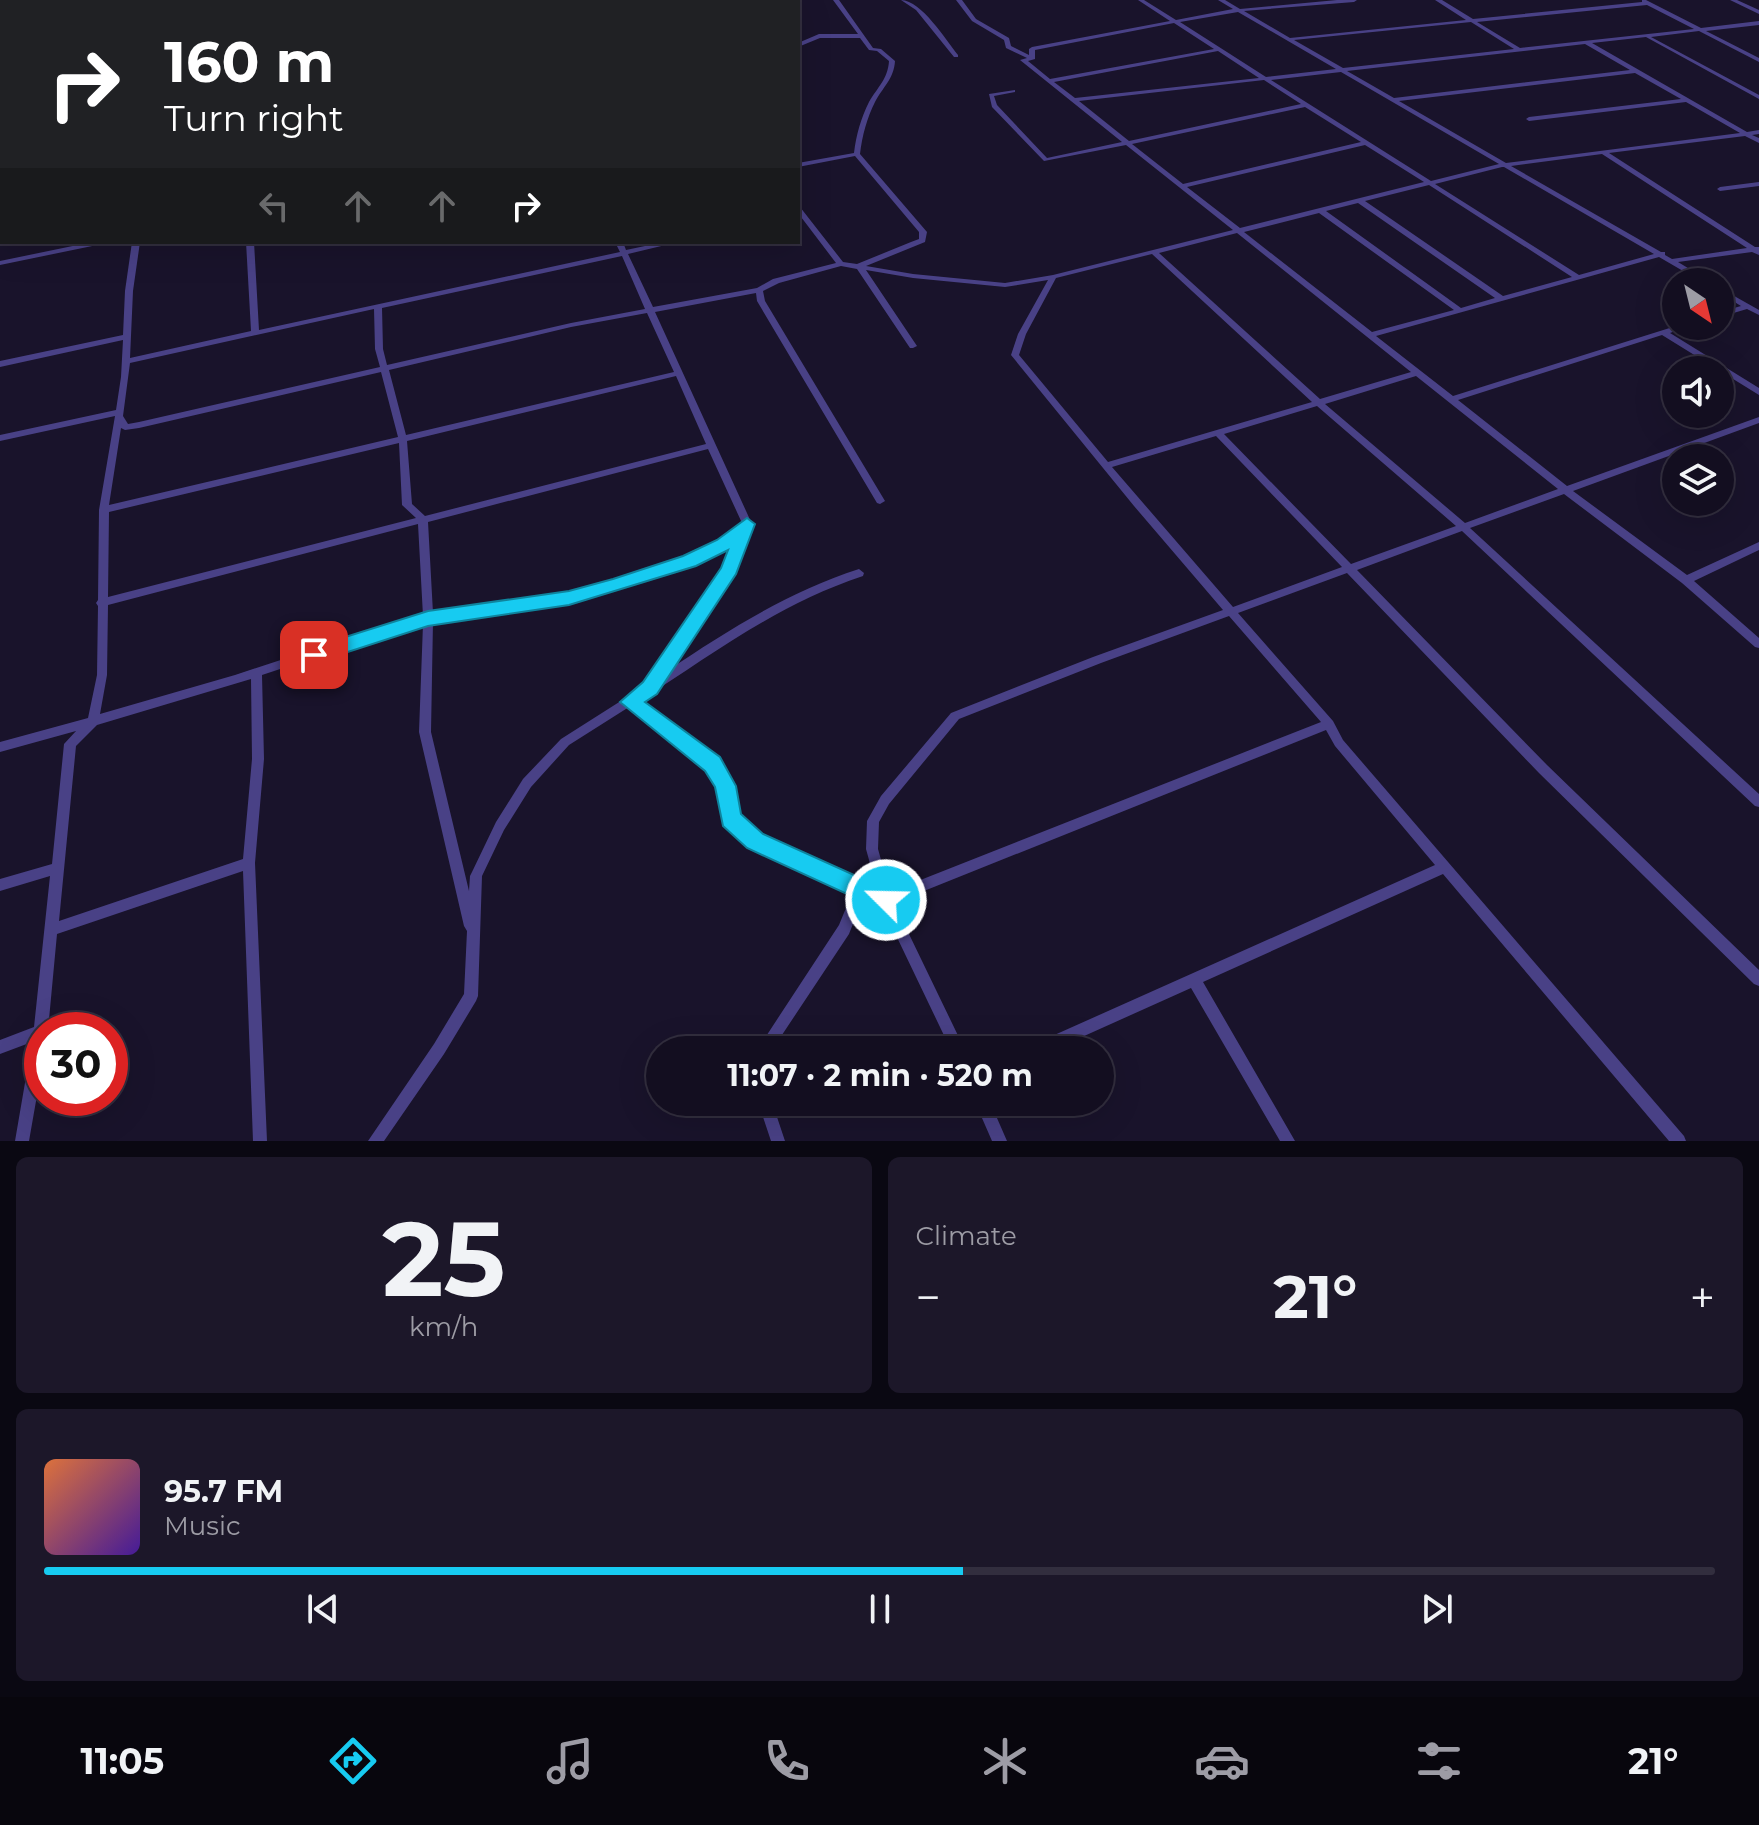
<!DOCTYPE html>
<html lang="en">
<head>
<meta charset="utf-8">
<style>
	body { margin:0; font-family:Montserrat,sans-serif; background:#1c1729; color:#f1f3f6; height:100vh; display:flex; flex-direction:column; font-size:30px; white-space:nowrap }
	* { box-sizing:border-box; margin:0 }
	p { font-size:26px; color:#9d9ca5 }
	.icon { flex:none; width:44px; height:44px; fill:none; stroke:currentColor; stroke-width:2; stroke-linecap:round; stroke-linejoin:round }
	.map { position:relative; height:1141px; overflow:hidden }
	.details { display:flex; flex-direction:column; gap:16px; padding:16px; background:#0a0812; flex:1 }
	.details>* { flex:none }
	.hud { position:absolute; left:0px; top:0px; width:800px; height:244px; box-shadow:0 8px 32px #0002,0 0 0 2px #322e3e; background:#202124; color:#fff; overflow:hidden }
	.needle { width:52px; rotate:145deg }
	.controls { position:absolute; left:1662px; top:268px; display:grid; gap:16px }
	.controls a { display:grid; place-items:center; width:72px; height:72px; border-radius:50%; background:#130e20; box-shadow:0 8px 32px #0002,0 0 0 2px #322e3e; font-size:40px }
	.speed { position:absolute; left:24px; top:1012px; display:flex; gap:16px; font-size:40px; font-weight:700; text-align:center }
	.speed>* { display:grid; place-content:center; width:104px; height:104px; border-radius:50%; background:#130e20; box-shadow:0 8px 32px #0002,0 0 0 2px #322e3e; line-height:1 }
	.speed .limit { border:12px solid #d22; background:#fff; color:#111 }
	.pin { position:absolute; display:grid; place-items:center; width:68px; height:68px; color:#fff; margin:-34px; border-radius:16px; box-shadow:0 4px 12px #0006 }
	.me { position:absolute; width:88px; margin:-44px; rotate:293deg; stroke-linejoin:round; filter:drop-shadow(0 0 6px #0008) }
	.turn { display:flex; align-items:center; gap:28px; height:168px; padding:0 32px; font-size:36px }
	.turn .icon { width:104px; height:104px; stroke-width:2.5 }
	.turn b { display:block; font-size:56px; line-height:68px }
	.lanes { display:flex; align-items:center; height:76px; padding:0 32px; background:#0003; justify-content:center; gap:40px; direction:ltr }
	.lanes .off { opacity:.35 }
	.big { font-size:60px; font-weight:700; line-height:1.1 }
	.details .widget { flex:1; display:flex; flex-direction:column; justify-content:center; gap:12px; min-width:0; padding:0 28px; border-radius:12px; background:#1c1729 }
	.details .dial { align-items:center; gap:0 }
	.dial b { font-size:104px; line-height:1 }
	.song { display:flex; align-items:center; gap:24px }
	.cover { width:96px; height:96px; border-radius:12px; background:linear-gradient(135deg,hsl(20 70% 55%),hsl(260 70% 35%)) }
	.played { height:8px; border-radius:4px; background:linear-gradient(90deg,#17cbf1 55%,#322e3e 55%) }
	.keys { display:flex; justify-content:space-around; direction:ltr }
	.heat { display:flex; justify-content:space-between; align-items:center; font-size:44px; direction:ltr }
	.details .tiles { flex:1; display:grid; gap:16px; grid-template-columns:1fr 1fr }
	.widget:last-child { grid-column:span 2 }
	.trip { position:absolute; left:646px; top:1036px; width:468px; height:80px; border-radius:40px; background:#130e20; box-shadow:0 8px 32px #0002,0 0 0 2px #322e3e; font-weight:700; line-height:80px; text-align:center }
	.tabs { display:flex; height:128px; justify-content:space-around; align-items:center; background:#08060d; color:#9d9ca5 }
	.tabs .icon { width:56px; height:56px }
	.tabs .on { color:#17cbf1 }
	.tabs b { font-size:36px; color:#f1f3f6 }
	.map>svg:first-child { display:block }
</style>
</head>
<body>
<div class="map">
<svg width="1759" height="1141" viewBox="0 0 1759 1141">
	<rect width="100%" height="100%" fill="#19132b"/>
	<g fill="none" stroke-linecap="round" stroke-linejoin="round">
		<path fill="#494186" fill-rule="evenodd" d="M156,0H176L168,2H148Z
			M399,0H405L406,2H400Z
			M589,0H595L596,2H590Z
			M833,0H839L873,48L881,49L895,61C894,79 882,88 875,102C867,118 862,136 860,154L927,232L925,242L866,266L913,274L1005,283L1053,275L1233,230L1126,145L1044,161L992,107L989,94L1015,90V92L994,96L997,105L1047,158L1122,142L1020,60L1027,58L1006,48L1004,40L972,21L956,0H962L976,19L1009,38L1011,46L1029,55V49L1032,47L1170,21L1138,0H1144L1176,20L1233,9L1218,0H1225L1240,9L1337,0H1357L1354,2L1244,11L1290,38L1466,20L1435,0H1442L1473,19L1642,2V0H1646L1701,28L1759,21V25L1706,31L1759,58V62L1699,31L1651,37L1759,95V99L1646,37L1592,43L1747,132L1759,130V134L1752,135L1759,138V143L1745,136L1609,153L1755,247H1759V255L1752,252L1678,262L1711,282H1702L1659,257L1376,336L1453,396L1676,326H1688L1670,333L1759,388V395L1662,335L1458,400L1567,486L1759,417V423L1573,491L1687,575L1759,542V550L1694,581L1759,638V648L1755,647L1682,583L1564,494L1470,528L1759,794V807L1755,806L1462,531L1357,570L1547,765L1759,970V986L1754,984L1539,773L1347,573L1238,613L1333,721L1343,740L1684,1136L1686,1141H1669L1443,874L1203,982L1295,1141H1280L1191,988L1053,1050H1030L1032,1045L1435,865L1335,746L1326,730L894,903L965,1050H951L881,904L864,896L849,934L772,1050H757L839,925L853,891L751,845L726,823L720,787L709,768L629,707L569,745L531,787L504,830L482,876L478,996L476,1001L444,1054L384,1141H368L434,1044L464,994L467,931L464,926L419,732L423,624L371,639L262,675L264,759L255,863L267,1141H253L243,871L57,934L48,1030H42V1067L29,1141H15L32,1042L0,1054V1040L34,1027L50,876L0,891V879L52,864L64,744L76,731L0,752V742L88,718L97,675L98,606L96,603L98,600L99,510L115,416L0,441V435L116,410L121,377L123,340L0,367V361L123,335L125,291L132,242H140L133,291L130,358L251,331L246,242H254L259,330L620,252L615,242H623L626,250L664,242H678L628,254L653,307L757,288L773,279L836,263L798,213V206L800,207L843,262L857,264L911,242L919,239V232L855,156L798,167V163L854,153C856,135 861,118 869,102C877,88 888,79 889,61L877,51L869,50L860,38H820L798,47V43L819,34H858ZM1647,5L1694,29L1520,48L1477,22ZM1238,12L1336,69L1266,77L1180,22ZM1471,22L1514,49L1343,68L1294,40ZM1174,23L1214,49L1050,79L1028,61L1035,59V50ZM1585,44L1630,70L1394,98L1347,71ZM1218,51L1259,78L1075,98L1054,82ZM1341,72L1499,164L1431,181L1271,80ZM1635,73L1681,99L1529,117L1526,119L1529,121L1686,102L1740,133L1506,163L1399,101ZM1264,80L1301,104L1129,141L1079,101ZM1305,107L1361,142L1183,184L1132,144ZM1365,145L1424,182L1240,228L1187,187ZM1602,154L1747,248L1672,259L1665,255V252H1661L1511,166ZM1502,167H1504L1654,254L1579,275L1435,184ZM1429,185L1572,277L1503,296L1365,201ZM1358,203L1495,298L1461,308L1326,211ZM1319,213L1454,310L1372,332L1244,232ZM1237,233L1411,372L1320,399L1159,253ZM1152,254L1312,402L1108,462L1019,355L1026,334L1056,278ZM622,256L645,309L571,323L387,365L383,349L382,308ZM841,266L857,269L910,348H913L917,346L866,270L913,278L1005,287L1048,280L1018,334L1011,355L1134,506L1223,610L1093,657L951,713L881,796L867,821L866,849L877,889L759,837L736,816L732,786L717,760L638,702C713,654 776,605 863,576L864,573L859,569C788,592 728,630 667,671L733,573L752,524L655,312L756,293L757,301L877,503L880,504L885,501L765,301L763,291L779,283ZM374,309L375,349L380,367L139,422L128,424L123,416L130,363ZM647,313L674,372L406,435L389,370L571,327ZM381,372L398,437L109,505L121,428L125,430L139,428ZM676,376L706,444L425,516L412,504L407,441ZM1416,376L1558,489L1465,523L1325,404ZM1317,406L1456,526L1351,564L1224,434ZM1216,436L1342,567L1233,607L1112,467ZM399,443L402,505L416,518L108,597L109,512ZM708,449L742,523L708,547L671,565L634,578L595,587L433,613L428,522ZM418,524L423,616L369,631L235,675L100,714L107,675L108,605ZM737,536L724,569L646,685L561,739L523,779L496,822L472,872L470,876L469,891L431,732L433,621C537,602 648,600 737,536ZM1229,616L1321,722L890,892L878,849L879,822L889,804L959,719L1101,663ZM251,679L252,759L243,859L59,921L76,746L97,725Z
			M901,0C922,1 945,39 958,55V57H954L916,10Z
			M1730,0H1737L1759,10V14Z
			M2,18V22L0,23V19Z
			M0,107H2V111H0Z
			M0,141H2V145H0Z
			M2,179V183L0,184V180Z
			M1759,182V186L1720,191L1717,189L1720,187Z
			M0,226H2V235H0Z
			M92,242H106L102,244L0,265V261Z
			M1720,288L1759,310V315L1747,309L1720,317V312L1741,306L1720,293Z
			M758,1102H772L785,1141H771Z
			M975,1102H990L1007,1141H992Z"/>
		<path fill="#494186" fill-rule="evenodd" d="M514,0L509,2H485L490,0Z
			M0,43H2V47H0Z"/>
	</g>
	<path fill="#17cbf1" stroke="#0f849d" stroke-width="2" d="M747,518L755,524L736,574L657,694L645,702L720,757L736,786L741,814L763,834L894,893L897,900L894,908L886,912L747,848L723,826L715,787L705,771L620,702L643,682L721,568L728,550L696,566L569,605L428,626L314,663L304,655L307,649L428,611L569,591L613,579L683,556L717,540Z"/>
</svg>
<div class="controls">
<a><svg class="needle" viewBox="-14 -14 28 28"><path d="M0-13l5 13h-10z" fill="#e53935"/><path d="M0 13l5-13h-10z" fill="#9d9ca5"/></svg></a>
<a><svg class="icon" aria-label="sound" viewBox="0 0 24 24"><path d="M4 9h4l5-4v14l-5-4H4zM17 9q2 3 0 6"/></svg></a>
<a><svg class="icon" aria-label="layers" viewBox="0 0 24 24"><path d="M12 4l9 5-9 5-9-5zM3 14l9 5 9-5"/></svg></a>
</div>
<div class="speed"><div class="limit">30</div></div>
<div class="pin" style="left:314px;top:655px;background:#d93025"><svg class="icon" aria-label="arrive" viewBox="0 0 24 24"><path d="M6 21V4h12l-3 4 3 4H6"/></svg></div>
<svg class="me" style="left:886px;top:900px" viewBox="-20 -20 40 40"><circle r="17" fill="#17cbf1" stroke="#fff" stroke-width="3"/><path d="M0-11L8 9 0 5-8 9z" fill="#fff"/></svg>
<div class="trip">11:07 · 2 min · 520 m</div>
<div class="hud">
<div class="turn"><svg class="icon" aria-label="right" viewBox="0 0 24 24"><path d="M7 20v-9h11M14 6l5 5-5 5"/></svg><div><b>160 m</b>Turn right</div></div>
<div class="lanes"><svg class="icon off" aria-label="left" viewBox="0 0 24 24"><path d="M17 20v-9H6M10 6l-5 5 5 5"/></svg><svg class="icon off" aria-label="ahead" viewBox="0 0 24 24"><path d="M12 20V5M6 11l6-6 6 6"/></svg><svg class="icon off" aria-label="ahead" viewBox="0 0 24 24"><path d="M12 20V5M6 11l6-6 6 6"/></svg><svg class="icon" aria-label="right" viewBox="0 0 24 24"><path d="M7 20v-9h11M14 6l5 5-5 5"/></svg></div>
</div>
</div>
<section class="details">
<div class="tiles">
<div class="widget dial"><b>25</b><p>km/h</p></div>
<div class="widget"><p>Climate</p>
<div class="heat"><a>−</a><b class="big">21°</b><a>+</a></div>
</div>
<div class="widget">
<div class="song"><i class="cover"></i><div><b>95.7 FM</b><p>Music</p></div></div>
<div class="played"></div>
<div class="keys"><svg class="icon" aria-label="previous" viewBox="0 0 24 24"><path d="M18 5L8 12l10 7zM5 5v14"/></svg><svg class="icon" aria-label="pause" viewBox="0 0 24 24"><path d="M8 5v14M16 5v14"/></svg><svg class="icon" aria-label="next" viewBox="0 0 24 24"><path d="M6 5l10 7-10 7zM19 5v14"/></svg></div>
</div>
</div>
</section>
<nav class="tabs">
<b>11:05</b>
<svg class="icon on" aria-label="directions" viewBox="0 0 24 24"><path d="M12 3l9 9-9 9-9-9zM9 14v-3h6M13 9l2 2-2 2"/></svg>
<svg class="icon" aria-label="music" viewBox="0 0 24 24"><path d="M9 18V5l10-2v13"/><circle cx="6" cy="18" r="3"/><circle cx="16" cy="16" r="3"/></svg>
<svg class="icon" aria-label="phone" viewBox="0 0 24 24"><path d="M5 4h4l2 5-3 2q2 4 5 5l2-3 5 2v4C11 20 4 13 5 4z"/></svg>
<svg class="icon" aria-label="climate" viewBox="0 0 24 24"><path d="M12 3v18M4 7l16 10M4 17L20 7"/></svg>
<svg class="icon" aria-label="car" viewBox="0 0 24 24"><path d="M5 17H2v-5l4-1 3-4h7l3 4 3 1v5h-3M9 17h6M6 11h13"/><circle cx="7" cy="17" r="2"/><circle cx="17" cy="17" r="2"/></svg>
<svg class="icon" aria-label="filters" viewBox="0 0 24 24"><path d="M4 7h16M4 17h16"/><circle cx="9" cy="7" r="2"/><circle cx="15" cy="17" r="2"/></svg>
<b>21°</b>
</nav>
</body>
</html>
